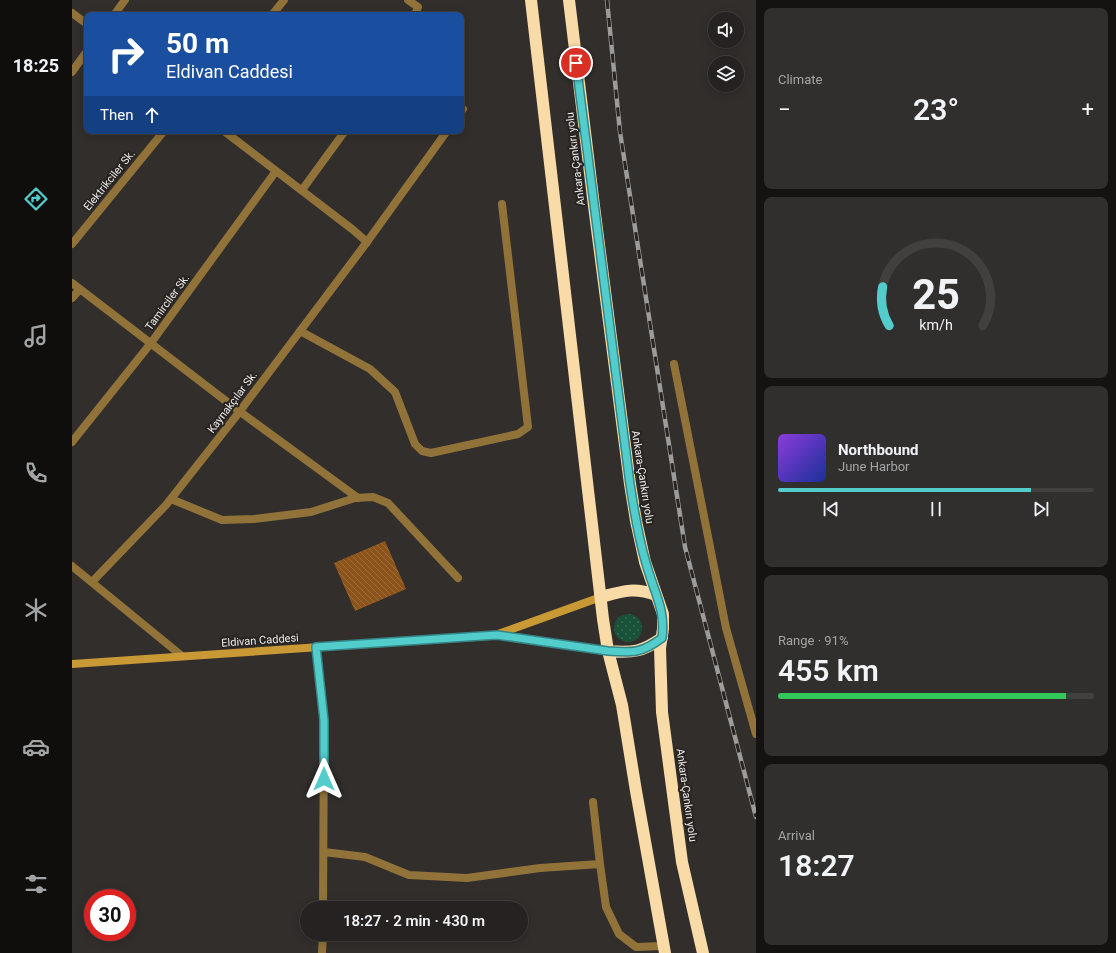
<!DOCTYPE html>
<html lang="en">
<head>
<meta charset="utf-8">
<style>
	body { margin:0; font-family:Roboto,sans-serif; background:#312f2e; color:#f1f3f6; height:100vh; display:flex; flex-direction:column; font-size:15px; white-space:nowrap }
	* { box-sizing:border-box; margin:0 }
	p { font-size:13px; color:#a3a4a5 }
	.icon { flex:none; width:22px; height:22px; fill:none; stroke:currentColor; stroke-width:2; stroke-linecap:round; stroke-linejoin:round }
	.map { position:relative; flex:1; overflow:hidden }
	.panel { display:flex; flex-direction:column; gap:8px; padding:8px; background:#141312; width:360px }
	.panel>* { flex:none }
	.guide { position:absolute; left:12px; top:12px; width:380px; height:122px; border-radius:8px; box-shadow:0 2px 10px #0003,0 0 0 1px #423f3f; background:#1a4fa0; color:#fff; overflow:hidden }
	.tools { position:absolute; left:636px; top:12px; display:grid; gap:8px }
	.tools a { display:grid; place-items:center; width:36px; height:36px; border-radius:50%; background:#252221; box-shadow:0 2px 10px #0003,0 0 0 1px #423f3f; font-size:20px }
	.speed { position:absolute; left:12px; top:889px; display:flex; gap:8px; font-size:20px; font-weight:700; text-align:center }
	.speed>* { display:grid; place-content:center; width:52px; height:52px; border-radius:50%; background:#252221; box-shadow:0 2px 10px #0003,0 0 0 1px #423f3f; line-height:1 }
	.speed .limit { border:6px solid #d22; background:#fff; color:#111 }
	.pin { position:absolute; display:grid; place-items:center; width:34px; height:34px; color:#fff; margin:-17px; border:2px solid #fff; border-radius:50%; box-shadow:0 1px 4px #0007 }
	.me { position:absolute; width:44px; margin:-22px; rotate:0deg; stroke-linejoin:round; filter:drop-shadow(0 0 3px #0008) }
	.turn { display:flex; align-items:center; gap:14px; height:84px; padding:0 16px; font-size:18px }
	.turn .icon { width:52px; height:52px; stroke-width:2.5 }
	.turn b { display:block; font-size:28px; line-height:34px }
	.then { display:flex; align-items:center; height:38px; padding:0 16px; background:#0003; gap:8px; font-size:15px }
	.big { font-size:30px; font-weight:600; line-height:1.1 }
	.panel .widget { flex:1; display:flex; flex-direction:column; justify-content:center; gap:6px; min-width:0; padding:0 14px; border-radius:8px; background:#312f2e }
	.panel .dial { align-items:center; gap:0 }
	.dial svg { height:104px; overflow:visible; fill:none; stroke:#423f3f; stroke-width:7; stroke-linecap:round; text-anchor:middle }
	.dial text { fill:#f1f3f6; stroke:none }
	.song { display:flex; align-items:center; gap:12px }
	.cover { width:48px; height:48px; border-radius:6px; background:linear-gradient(135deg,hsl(270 70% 55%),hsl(230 70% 35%)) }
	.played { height:4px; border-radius:2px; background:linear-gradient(90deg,#52cdcc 80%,#423f3f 80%) }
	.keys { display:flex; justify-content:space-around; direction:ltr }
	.heat { display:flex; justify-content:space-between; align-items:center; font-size:22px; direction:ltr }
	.charge { height:6px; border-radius:3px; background:linear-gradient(90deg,#34c759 91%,#423f3f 0) }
	.trip { position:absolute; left:228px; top:901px; width:228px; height:40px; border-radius:20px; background:#252221; box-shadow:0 2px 10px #0003,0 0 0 1px #423f3f; font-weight:600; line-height:40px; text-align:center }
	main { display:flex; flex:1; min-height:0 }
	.tabs { display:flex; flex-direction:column; width:72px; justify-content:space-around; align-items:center; background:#0f0e0d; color:#a3a4a5 }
	.tabs .icon { width:28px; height:28px }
	.tabs .current { color:#52cdcc }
	.tabs b { font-size:18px; color:#f1f3f6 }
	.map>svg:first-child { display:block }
</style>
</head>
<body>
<main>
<nav class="tabs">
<b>18:25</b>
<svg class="icon current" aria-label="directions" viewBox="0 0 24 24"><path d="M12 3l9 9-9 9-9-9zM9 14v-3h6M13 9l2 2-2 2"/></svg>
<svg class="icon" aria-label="music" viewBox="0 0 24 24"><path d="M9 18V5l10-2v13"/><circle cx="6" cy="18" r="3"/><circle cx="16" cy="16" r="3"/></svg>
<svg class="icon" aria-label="phone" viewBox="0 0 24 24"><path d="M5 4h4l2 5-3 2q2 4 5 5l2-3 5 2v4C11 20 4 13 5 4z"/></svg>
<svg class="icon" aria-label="climate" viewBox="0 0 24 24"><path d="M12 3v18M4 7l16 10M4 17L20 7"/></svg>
<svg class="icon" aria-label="car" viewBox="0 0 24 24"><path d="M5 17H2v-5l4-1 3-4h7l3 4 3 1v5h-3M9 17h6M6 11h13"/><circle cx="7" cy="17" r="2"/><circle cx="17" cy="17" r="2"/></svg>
<svg class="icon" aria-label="filters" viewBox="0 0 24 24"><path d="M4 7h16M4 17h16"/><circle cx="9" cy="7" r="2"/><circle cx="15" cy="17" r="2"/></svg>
</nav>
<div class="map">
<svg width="684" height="953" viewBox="0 0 684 953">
	<defs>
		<pattern id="grass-dots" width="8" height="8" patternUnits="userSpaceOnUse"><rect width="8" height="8" fill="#185138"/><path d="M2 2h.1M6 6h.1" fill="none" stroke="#3a6a55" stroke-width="1.8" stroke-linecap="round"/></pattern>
		<pattern id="building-back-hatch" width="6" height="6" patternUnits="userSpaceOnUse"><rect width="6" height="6" fill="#8c541b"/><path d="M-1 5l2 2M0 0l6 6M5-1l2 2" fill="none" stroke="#9c6d3c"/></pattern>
	</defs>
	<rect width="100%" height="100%" fill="#312e2c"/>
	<path fill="url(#grass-dots)" d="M542 628a14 14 0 1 1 28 0a14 14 0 1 1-28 0Z"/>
	<path fill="url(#building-back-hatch)" d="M313,541L334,589L283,611L262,563Z"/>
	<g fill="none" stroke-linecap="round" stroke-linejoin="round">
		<path stroke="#91733a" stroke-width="8" d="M389,112L391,109
			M295,242L375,131
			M228,331L298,369L323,392L343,444L350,451L359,453L446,434L456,427L430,204
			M521,802L528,864
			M252,852L293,857L337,875L395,878L468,868L528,864L534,907L547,934L564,947L592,946"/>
		<path stroke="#91733a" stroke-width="8" d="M336,0L346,7L343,15
			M0,13L15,24
			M42,15L53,0
			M200,15L212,0
			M0,72L15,51
			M230,190L273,131
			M0,244L92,131
			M0,283L167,411L286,498
			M0,298L8,289
			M602,364L654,628L684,734
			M0,442L79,343L204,171
			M99,499L150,520L182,519L239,512L283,498L301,497L316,503L386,578
			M0,566L110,656
			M20,582L94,505L165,415L295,242L280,229L152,131
			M244,647L252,721L251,908
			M250,953L251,934"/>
		<path stroke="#c99935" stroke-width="8" d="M426,634L529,597
			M0,664L425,635L536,651"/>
		<path stroke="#f8dba7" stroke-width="12" d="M459,0L531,619L536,651L550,705L564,791L593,953
			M497,0L522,206L558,484L564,521L573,562L591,614V629L588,648L590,712L610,862L631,953
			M529,597C551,591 562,587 584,595
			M536,651C561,653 570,652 590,638"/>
		<g stroke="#9e9c9b" stroke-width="4.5">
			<path id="rail" d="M535,0L548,132L613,547L684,817"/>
		</g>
		<use href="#rail" stroke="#272422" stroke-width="3" stroke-dasharray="9" stroke-linecap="butt"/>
	</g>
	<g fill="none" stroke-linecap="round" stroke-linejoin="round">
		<g stroke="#358585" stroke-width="10">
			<path id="route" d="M252,779V720L244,647L425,635L536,651C561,653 570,653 590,638C594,609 581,590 574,563C566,537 562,510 558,484L504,63"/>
		</g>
		<use href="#route" stroke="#52cdcc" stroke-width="7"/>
	</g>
	<g text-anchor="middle" stroke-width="4" stroke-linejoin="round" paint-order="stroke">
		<g font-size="11" fill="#ebe9e8" stroke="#272422">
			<text transform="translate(503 159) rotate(-97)" y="4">Ankara-Çankırı yolu</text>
			<text transform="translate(37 180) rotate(-51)" y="4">Elektrikciler Sk.</text>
			<text transform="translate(95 302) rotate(-54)" y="4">Tamirciler Sk.</text>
			<text transform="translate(160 402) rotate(-53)" y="4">Kaynakçılar Sk.</text>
			<text transform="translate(571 477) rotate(81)" y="4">Ankara-Çankırı yolu</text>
			<text transform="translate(188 640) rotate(-4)" y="4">Eldivan Caddesi</text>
			<text transform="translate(615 795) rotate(82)" y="4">Ankara-Çankırı yolu</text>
		</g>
	</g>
</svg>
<div class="tools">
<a><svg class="icon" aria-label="sound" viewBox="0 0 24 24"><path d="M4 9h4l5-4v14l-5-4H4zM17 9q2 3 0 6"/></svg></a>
<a><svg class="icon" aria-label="layers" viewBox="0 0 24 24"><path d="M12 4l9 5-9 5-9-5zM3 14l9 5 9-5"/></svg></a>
</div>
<div class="speed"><div class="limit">30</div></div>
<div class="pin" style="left:504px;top:63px;background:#d93025"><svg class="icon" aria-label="arrive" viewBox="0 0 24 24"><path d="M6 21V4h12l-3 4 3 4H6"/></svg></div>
<svg class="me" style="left:252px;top:779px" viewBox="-20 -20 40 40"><path d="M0-17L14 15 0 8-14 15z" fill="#52cdcc" stroke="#fff" stroke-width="4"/></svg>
<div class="trip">18:27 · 2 min · 430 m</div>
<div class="guide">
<div class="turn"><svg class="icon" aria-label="right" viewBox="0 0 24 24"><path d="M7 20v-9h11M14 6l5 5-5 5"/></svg><div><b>50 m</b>Eldivan Caddesi</div></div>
<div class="then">Then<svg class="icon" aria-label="ahead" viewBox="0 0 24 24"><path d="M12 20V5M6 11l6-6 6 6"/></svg></div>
</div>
</div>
<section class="panel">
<div class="widget"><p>Climate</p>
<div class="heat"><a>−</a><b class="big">23°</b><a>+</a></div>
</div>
<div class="widget dial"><svg viewBox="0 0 100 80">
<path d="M14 69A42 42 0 1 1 86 69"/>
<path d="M14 69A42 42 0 0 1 9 39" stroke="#52cdcc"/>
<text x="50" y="56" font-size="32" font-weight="700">25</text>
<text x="50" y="72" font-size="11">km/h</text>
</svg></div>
<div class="widget">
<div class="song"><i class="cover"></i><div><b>Northbound</b><p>June Harbor</p></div></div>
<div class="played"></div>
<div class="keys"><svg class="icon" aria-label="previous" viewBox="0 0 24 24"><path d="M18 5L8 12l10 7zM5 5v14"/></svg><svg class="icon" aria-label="pause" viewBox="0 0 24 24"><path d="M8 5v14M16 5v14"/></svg><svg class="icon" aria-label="next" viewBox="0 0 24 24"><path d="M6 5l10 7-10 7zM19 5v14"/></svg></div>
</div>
<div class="widget"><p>Range · 91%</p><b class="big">455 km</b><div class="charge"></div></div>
<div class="widget"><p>Arrival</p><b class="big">18:27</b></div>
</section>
</main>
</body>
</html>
